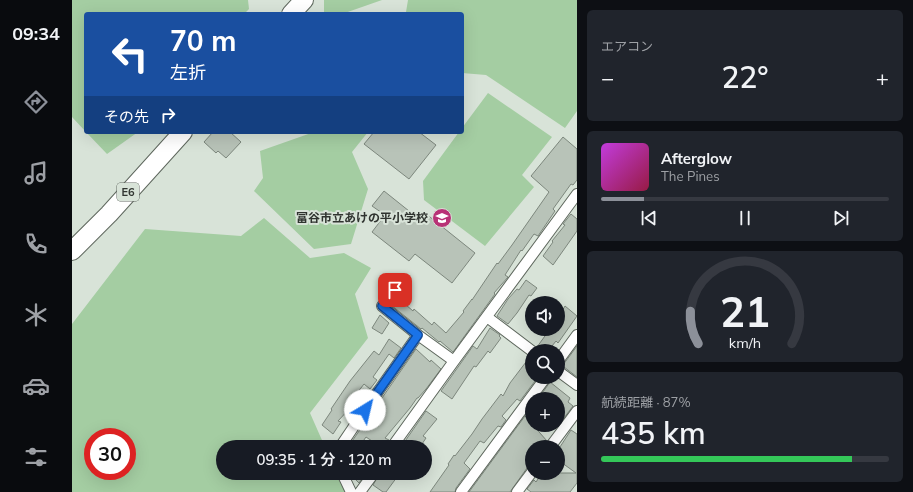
<!DOCTYPE html>
<html lang="ja">
<head>
<meta charset="utf-8">
<style>
	body { margin:0; font-family:Mulish,"Noto Sans JP",sans-serif; background:#20242c; color:#f1f3f6; height:100vh; display:flex; flex-direction:column; font-size:15px; white-space:nowrap }
	* { box-sizing:border-box; margin:0 }
	p { font-size:13px; color:#9ea1a6 }
	.icon { flex:none; width:22px; height:22px; fill:none; stroke:currentColor; stroke-width:2; stroke-linecap:round; stroke-linejoin:round }
	.map { position:relative; flex:1; overflow:hidden }
	.drawer { display:flex; flex-direction:column; gap:10px; padding:10px; background:#0d0f14; width:336px }
	.drawer>* { flex:none }
	.guide { position:absolute; left:12px; top:12px; width:380px; height:122px; border-radius:4px; box-shadow:0 4px 16px #0002; background:#1a4fa0; color:#fff; overflow:hidden }
	.controls { position:absolute; left:453px; top:296px; display:grid; gap:8px }
	.controls a { display:grid; place-items:center; width:40px; height:40px; border-radius:50%; background:#171b24; box-shadow:0 4px 16px #0002; font-size:20px }
	.speed { position:absolute; left:12px; top:428px; display:flex; gap:8px; font-size:20px; font-weight:700; text-align:center }
	.speed>* { display:grid; place-content:center; width:52px; height:52px; border-radius:50%; background:#171b24; box-shadow:0 4px 16px #0002; line-height:1 }
	.speed .limit { border:6px solid #d22; background:#fff; color:#111 }
	.pin { position:absolute; display:grid; place-items:center; width:34px; height:34px; color:#fff; margin:-17px; border-radius:8px; box-shadow:0 2px 6px #0006 }
	.me { position:absolute; width:44px; margin:-22px; rotate:36deg; stroke-linejoin:round; filter:drop-shadow(0 0 3px #0008) }
	.turn { display:flex; align-items:center; gap:14px; height:84px; padding:0 20px; font-size:18px }
	.turn .icon { width:52px; height:52px; stroke-width:2.5 }
	.turn b { display:block; font-size:28px; line-height:34px }
	.then { display:flex; align-items:center; height:38px; padding:0 20px; background:#0003; gap:8px; font-size:15px }
	.big { font-size:30px; font-weight:600; line-height:1.1 }
	.drawer .tile { flex:1; display:flex; flex-direction:column; justify-content:center; gap:6px; min-width:0; padding:0 14px; border-radius:6px; background:#20242c }
	.drawer .dial { align-items:center; gap:0 }
	.dial svg { height:104px; overflow:visible; fill:none; stroke:#363941; stroke-width:7; stroke-linecap:round; text-anchor:middle }
	.dial text { fill:#f1f3f6; stroke:none }
	.song { display:flex; align-items:center; gap:12px }
	.cover { width:48px; height:48px; border-radius:6px; background:linear-gradient(135deg,hsl(290 70% 55%),hsl(340 70% 35%)) }
	.played { height:4px; border-radius:2px; background:linear-gradient(90deg,#8c9099 15%,#363941 15%) }
	.keys { display:flex; justify-content:space-around; direction:ltr }
	.heat { display:flex; justify-content:space-between; align-items:center; font-size:22px; direction:ltr }
	.charge { height:6px; border-radius:3px; background:linear-gradient(90deg,#34c759 87%,#363941 0) }
	.trip { position:absolute; left:144px; top:440px; width:216px; height:40px; border-radius:20px; background:#171b24; box-shadow:0 4px 16px #0002; font-weight:600; line-height:40px; text-align:center }
	main { display:flex; flex:1; min-height:0 }
	.menu { display:flex; flex-direction:column; width:72px; justify-content:space-around; align-items:center; background:#090b0e; color:#9ea1a6 }
	.menu .icon { width:28px; height:28px }
	.menu .current { color:#8c9099 }
	.menu b { font-size:18px; color:#f1f3f6 }
	.map>svg:first-child { display:block }
</style>
</head>
<body>
<main>
<nav class="menu">
<b>09:34</b>
<svg class="icon current" aria-label="directions" viewBox="0 0 24 24"><path d="M12 3l9 9-9 9-9-9zM9 14v-3h6M13 9l2 2-2 2"/></svg>
<svg class="icon" aria-label="music" viewBox="0 0 24 24"><path d="M9 18V5l10-2v13"/><circle cx="6" cy="18" r="3"/><circle cx="16" cy="16" r="3"/></svg>
<svg class="icon" aria-label="phone" viewBox="0 0 24 24"><path d="M5 4h4l2 5-3 2q2 4 5 5l2-3 5 2v4C11 20 4 13 5 4z"/></svg>
<svg class="icon" aria-label="climate" viewBox="0 0 24 24"><path d="M12 3v18M4 7l16 10M4 17L20 7"/></svg>
<svg class="icon" aria-label="car" viewBox="0 0 24 24"><path d="M5 17H2v-5l4-1 3-4h7l3 4 3 1v5h-3M9 17h6M6 11h13"/><circle cx="7" cy="17" r="2"/><circle cx="17" cy="17" r="2"/></svg>
<svg class="icon" aria-label="filters" viewBox="0 0 24 24"><path d="M4 7h16M4 17h16"/><circle cx="9" cy="7" r="2"/><circle cx="15" cy="17" r="2"/></svg>
</nav>
<div class="map">
<svg width="505" height="492" viewBox="0 0 505 492">
	<rect width="100%" height="100%" fill="#d8e3d8"/>
	<path fill="#a4cda2" fill-rule="evenodd" d="M0,0H176L177,9L172,14H14V132L0,117Z
		M252,0H310L270,14H252Z
		M336,0H505V111L493,128L414,75L390,73V14H332L334,12Z
		M416,93L480,137L450,175L462,187L413,246L352,200L351,181L387,132H390V128Z
		M14,132H66L35,154Z
		M242,132H296L280,152L296,189L279,244L242,249L182,191L191,178L188,151Z
		M192,218L238,258L272,253L299,268L283,294L296,338L238,413L253,447H151V473H264L273,492H0V324L73,229L169,236ZM21,437H55V471H21Z"/>
	<path fill="#b8c3b8" stroke="#7d877d" d="M141,132H158L169,142L154,158L146,151L144,153L132,142Z
		M302,132H347L364,145L337,179L292,144Z
		M491,137L505,149V180L501,185L499,184L481,209L483,211L466,236L462,234L450,251L449,250L433,275L436,277L422,293L423,294L381,352L368,341L367,342L350,328L349,329L319,305L326,298L341,311L342,309L360,325L362,322L374,333L392,312L391,311L400,299V300L425,263L426,264L440,245L477,192L459,176Z
		M312,191L347,219L353,213L403,253L380,283L343,254L337,261L300,232L313,215L300,206Z
		M499,214L505,219V231L481,265L471,256L481,242L480,241L493,225L491,224Z
		M454,280L465,288L459,296L457,295L445,313L436,324L425,316L436,299L445,289L447,290Z
		M493,306L505,316L486,343L484,341L476,351H471L465,347L478,329H486V318Z
		M308,315L317,323L310,334L300,328Z
		M418,328L428,335L427,336L429,338L418,353L416,351L404,367L402,366L380,399L369,391L401,346L405,349Z
		M317,339L329,348L322,358L317,354L301,377L305,380L298,389L292,384L276,405L278,408L266,421L269,422L261,434L250,425L260,410L259,409L278,381L302,351L307,355Z
		M505,346V377L492,367L491,365Z
		M344,349L358,362L359,360L369,369L354,389L346,398H345L338,408L313,438L317,440L312,447H309L294,437L287,447H276Z
		M454,362L460,366V377H466L448,401L445,399L430,416L434,420L429,427L426,426L412,443L408,441L392,463L398,469L384,488L383,492H358L377,465L376,464L382,455L383,456L400,434L410,419L429,394L431,396L438,383Z
		M478,382L498,398L496,402L501,406L486,426V399H466Z
		M354,411L365,419L351,436L354,438L348,447H329Z
		M453,416L475,441L470,447H460V463L455,468L438,492H397Z
		M499,430L505,434V483L498,492H459L455,489L462,480L464,482L470,473H504L486,460V450Z
		M277,473H294L287,483Z
		M308,473H328L314,492H311L301,485Z"/>
	<g fill="none" stroke-linecap="round" stroke-linejoin="round">
		<g stroke="#5e675d" stroke-width="12">
			<path id="minor" d="M323,290L310,306L346,335
				M415,317L460,351
				M486,361L505,335
				M486,371L505,385
				M268,447L293,410L346,335L382,361
				M320,447L382,361L505,194
				M478,447L505,411
				M270,473L279,492
				M288,492L302,473
				M389,492L474,377
				M445,492L460,472"/>
		</g>
		<g stroke="#5e675d" stroke-width="20">
			<path id="motorway" d="M219,14L232,0
				M0,251L37,214L111,132"/>
		</g>
		<use href="#minor" stroke="#fff" stroke-width="10"/>
		<use href="#motorway" stroke="#fff" stroke-width="18"/>
	</g>
	<g fill="none" stroke-linecap="round" stroke-linejoin="round">
		<g stroke="#114b97" stroke-width="10">
			<path id="route" d="M293,410L346,335L310,306L323,290"/>
		</g>
		<use href="#route" stroke="#1a73e8" stroke-width="7"/>
	</g>
	<defs>
		<g id="school-disc" transform="scale(1)"><circle r="9.5" fill="#b83276" stroke="#d8e3d8"/><path d="M0-5L7-2L0 1L-7-2ZM-4 1L0 2.5L4 1V4Q0 6-4 4Z" fill="#fff"/></g>
	</defs>
	<g fill-rule="evenodd">
		<use href="#school-disc" x="370" y="218"/>
	</g>
	<g text-anchor="middle" stroke-width="4" stroke-linejoin="round" paint-order="stroke">
		<rect fill="#d8e3d8" stroke="#626862" stroke-width="1" x="45" y="183" width="22" height="18" rx="3"/>
		<g font-size="11" font-weight="bold" fill="#303430">
			<text x="56" y="196">E6</text>
		</g>
		<g font-size="12" font-weight="bold" fill="#303430" stroke="#d8e3d8" text-anchor="end">
			<text x="356" y="222">富谷市立あけの平小学校</text>
		</g>
	</g>
</svg>
<div class="controls">
<a><svg class="icon" aria-label="sound" viewBox="0 0 24 24"><path d="M4 9h4l5-4v14l-5-4H4zM17 9q2 3 0 6"/></svg></a>
<a><svg class="icon" aria-label="search" viewBox="0 0 24 24"><circle cx="10" cy="10" r="6"/><path d="M15 15l6 6"/></svg></a>
<a>+</a>
<a>−</a>
</div>
<div class="speed"><div class="limit">30</div></div>
<div class="pin" style="left:323px;top:290px;background:#d93025"><svg class="icon" aria-label="arrive" viewBox="0 0 24 24"><path d="M6 21V4h12l-3 4 3 4H6"/></svg></div>
<svg class="me" style="left:293px;top:410px" viewBox="-20 -20 40 40"><circle r="19" fill="#fff"/><path d="M0-13L10 11 0 6-10 11z" fill="#1a73e8"/></svg>
<div class="trip">09:35 · 1 分 · 120 m</div>
<div class="guide">
<div class="turn"><svg class="icon" aria-label="left" viewBox="0 0 24 24"><path d="M17 20v-9H6M10 6l-5 5 5 5"/></svg><div><b>70 m</b>左折</div></div>
<div class="then">その先<svg class="icon" aria-label="right" viewBox="0 0 24 24"><path d="M7 20v-9h11M14 6l5 5-5 5"/></svg></div>
</div>
</div>
<section class="drawer">
<div class="tile"><p>エアコン</p>
<div class="heat"><a>−</a><b class="big">22°</b><a>+</a></div>
</div>
<div class="tile">
<div class="song"><i class="cover"></i><div><b>Afterglow</b><p>The Pines</p></div></div>
<div class="played"></div>
<div class="keys"><svg class="icon" aria-label="previous" viewBox="0 0 24 24"><path d="M18 5L8 12l10 7zM5 5v14"/></svg><svg class="icon" aria-label="pause" viewBox="0 0 24 24"><path d="M8 5v14M16 5v14"/></svg><svg class="icon" aria-label="next" viewBox="0 0 24 24"><path d="M6 5l10 7-10 7zM19 5v14"/></svg></div>
</div>
<div class="tile dial"><svg viewBox="0 0 100 80">
<path d="M14 69A42 42 0 1 1 86 69"/>
<path d="M14 69A42 42 0 0 1 8 44" stroke="#8c9099"/>
<text x="50" y="56" font-size="32" font-weight="700">21</text>
<text x="50" y="72" font-size="11">km/h</text>
</svg></div>
<div class="tile"><p>航続距離 · 87%</p><b class="big">435 km</b><div class="charge"></div></div>
</section>
</main>
</body>
</html>
